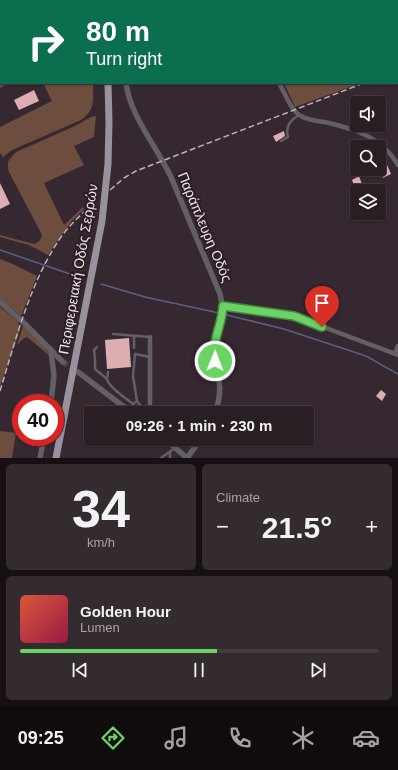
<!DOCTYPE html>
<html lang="en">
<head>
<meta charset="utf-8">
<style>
	body { margin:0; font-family:Helvetica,sans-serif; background:#342b31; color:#f1f3f6; height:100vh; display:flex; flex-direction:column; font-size:15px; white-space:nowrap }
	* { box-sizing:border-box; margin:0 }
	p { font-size:13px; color:#a5a2a6 }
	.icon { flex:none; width:22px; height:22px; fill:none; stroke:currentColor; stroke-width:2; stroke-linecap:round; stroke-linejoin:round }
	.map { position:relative; height:458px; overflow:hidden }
	.sheet { display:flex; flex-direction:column; gap:6px; padding:6px; background:#161014; flex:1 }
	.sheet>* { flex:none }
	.hud { position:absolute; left:0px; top:0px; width:398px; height:84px; box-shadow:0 1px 3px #0004,0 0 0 1px #443c41; background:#0b6e4f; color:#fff; overflow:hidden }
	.tools { position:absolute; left:350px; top:96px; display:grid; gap:8px }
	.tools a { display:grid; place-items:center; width:36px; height:36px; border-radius:4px; background:#281e24; box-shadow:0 1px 3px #0004,0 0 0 1px #443c41; font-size:20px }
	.speed { position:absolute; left:12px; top:394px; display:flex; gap:8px; font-size:20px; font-weight:700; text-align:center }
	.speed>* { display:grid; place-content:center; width:52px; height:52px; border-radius:50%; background:#281e24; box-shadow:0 1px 3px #0004,0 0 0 1px #443c41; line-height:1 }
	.speed .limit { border:6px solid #d22; background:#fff; color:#111 }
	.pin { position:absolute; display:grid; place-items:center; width:34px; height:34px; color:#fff; margin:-41px -17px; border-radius:50% 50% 50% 0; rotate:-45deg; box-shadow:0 0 4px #0007 }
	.pin .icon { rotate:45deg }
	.me { position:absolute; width:44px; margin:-22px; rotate:1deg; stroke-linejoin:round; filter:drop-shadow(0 0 3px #0008) }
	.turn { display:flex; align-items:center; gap:14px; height:84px; padding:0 20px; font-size:18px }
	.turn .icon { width:52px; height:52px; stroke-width:2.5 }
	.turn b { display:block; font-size:28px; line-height:34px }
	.big { font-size:30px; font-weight:600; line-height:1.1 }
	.sheet .tile { flex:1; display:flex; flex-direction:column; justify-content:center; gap:6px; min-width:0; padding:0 14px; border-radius:6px; background:#342b31 }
	.sheet .dial { align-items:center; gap:0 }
	.dial b { font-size:52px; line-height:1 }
	.song { display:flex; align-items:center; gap:12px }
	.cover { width:48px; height:48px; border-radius:6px; background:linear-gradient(135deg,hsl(10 70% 55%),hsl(340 70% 35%)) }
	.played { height:4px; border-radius:2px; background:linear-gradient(90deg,#6ad364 55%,#443c41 55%) }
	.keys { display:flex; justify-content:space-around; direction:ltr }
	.heat { display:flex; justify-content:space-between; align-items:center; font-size:22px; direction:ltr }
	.sheet .tiles { flex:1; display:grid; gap:6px; grid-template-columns:1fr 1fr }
	.tile:last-child { grid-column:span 2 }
	.trip { position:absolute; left:84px; top:406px; width:230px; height:40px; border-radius:4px; background:#281e24; box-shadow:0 1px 3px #0004,0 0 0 1px #443c41; font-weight:600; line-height:40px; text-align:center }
	.tabs { display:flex; height:64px; justify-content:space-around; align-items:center; background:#100c0e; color:#a5a2a6 }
	.tabs .icon { width:28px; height:28px }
	.tabs .active { color:#6ad364 }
	.tabs b { font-size:18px; color:#f1f3f6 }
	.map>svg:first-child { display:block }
</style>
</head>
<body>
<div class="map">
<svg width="398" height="458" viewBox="0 0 398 458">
	<rect width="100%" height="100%" fill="#352830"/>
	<path fill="#6d4d3e" d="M0,0L3,1H1V83H10L0,88Z
		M43,83H93C93,99 96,110 81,120L12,150L3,157L0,153V127L52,101Z
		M284,83H361L295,107Z
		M96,116L94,137L74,146L84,165L44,183L64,225L83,207L84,209L71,222L48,255L29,245L0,237V235L34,244C39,242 41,240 42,235L9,172C6,161 9,160 16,152L75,126L91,117Z
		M0,259L13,264L37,276L21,316L0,299Z
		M0,307L18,321L20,330L0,387Z
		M23,326L46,348L50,356L27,337L23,339L17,345Z
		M0,431L16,433L12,458H0Z"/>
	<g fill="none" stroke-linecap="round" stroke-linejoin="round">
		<path stroke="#5a6082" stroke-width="1.5" d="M0,250L73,275
			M101,284L145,297L219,313
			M223,314L284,329L366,356L398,374"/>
	</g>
	<path fill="#dcadb1" d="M34,90L39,101L19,110L14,100Z
		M284,131L285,136L276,142L273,136Z
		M385,160L391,174L383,178L381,173L372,177L369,169H379V162Z
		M359,176L363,187L356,190L352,180Z
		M0,183L10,204L0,209Z
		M320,307L326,309L321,322L315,320Z
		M129,338L131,367L107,369L105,340Z
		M381,390L386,394L382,401L376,396Z"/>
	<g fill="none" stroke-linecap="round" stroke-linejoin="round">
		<path stroke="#51444c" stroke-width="5.5" stroke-dasharray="5.5 3" stroke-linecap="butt" d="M63,362L76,371"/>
		<path stroke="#635f66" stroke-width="2.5" d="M158,0L159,1
			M171,0H172
			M181,0L182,1
			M281,141L288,137C285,127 290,120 299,115
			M113,334L150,337
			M97,347L94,350L95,359V369L107,379
			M134,348V336
			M108,372C108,375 107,377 107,379C108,387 127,399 133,404L137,401L133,376L135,354L150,357
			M137,401L146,413
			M170,452V458
			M161,458L175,448"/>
		<path stroke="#635f66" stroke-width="4.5" d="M242,0V1
			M279,83C285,93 291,111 301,116C309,121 320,121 329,123C358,130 382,138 398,165
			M223,306L294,316L398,355
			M395,353L398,346
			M150,413V337"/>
		<path stroke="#635f66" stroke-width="5.5" d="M116,0V1
			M126,83C130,116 157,147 171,177L220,294C226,317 215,328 214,349C213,356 215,363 217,370C221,384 220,400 215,413
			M0,302L22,321L63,362
			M78,372L132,413
			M51,403L54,375L51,352
			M165,439L187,458L201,439
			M40,458L44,437"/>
		<path stroke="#98919e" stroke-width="7" d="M100,0V1
			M56,458L102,221L108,164L109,122L108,83"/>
		<path stroke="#bbb1b7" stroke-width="1.5" stroke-dasharray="6 3" stroke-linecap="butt" d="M397,67H398
			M110,190L124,178L136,171L364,83
			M0,391C16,339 30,282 61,237C70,225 80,215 91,206"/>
	</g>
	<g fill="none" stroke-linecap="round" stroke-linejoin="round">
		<g stroke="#458941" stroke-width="10">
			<path id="route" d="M215,361C211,342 222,326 223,306L294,316L322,327"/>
		</g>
		<use href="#route" stroke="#6ad364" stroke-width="7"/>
	</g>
	<g text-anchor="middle" stroke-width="4" stroke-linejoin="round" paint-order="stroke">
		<g font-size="14" fill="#ede4e9" stroke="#2b1e26">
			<text transform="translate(205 227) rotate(67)" y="5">Παράπλευρη Οδός</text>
			<text transform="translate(78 269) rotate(-80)" y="5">Περιφερειακή Οδός Σερρών</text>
		</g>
	</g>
</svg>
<div class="tools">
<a><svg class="icon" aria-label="sound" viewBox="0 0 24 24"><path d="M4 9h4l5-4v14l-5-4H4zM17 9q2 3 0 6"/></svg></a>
<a><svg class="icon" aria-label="search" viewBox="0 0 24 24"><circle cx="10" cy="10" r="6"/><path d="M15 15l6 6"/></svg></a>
<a><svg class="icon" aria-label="layers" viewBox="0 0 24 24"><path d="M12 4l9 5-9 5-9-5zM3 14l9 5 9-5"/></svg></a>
</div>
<div class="speed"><div class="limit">40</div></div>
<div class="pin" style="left:322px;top:327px;background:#d93025"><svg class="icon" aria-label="arrive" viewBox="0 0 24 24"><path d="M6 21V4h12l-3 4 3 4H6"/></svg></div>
<svg class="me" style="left:215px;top:361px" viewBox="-20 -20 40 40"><circle r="17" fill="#6ad364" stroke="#fff" stroke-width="3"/><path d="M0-11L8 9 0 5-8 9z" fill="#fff"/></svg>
<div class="trip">09:26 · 1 min · 230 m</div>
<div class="hud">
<div class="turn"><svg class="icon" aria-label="right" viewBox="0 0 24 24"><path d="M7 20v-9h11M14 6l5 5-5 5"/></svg><div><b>80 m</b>Turn right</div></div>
</div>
</div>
<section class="sheet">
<div class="tiles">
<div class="tile dial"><b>34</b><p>km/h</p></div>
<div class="tile"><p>Climate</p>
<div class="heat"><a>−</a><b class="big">21.5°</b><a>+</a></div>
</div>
<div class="tile">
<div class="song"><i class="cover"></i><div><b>Golden Hour</b><p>Lumen</p></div></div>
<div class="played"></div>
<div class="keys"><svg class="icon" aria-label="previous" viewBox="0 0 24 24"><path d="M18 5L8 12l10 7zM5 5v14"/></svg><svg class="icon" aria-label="pause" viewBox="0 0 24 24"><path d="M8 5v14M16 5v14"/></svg><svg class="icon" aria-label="next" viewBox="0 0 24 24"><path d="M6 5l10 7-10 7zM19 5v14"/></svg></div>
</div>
</div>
</section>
<nav class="tabs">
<b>09:25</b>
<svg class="icon active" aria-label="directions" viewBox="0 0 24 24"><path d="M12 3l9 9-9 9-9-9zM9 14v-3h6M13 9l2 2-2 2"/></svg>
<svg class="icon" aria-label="music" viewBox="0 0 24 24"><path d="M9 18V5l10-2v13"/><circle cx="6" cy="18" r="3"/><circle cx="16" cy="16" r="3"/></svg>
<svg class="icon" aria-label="phone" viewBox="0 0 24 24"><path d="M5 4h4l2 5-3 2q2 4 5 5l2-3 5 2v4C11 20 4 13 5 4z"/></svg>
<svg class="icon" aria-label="climate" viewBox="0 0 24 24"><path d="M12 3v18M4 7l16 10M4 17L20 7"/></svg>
<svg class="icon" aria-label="car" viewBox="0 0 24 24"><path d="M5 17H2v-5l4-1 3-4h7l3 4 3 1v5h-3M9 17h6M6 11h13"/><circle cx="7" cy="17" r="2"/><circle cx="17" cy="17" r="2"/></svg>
</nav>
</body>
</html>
